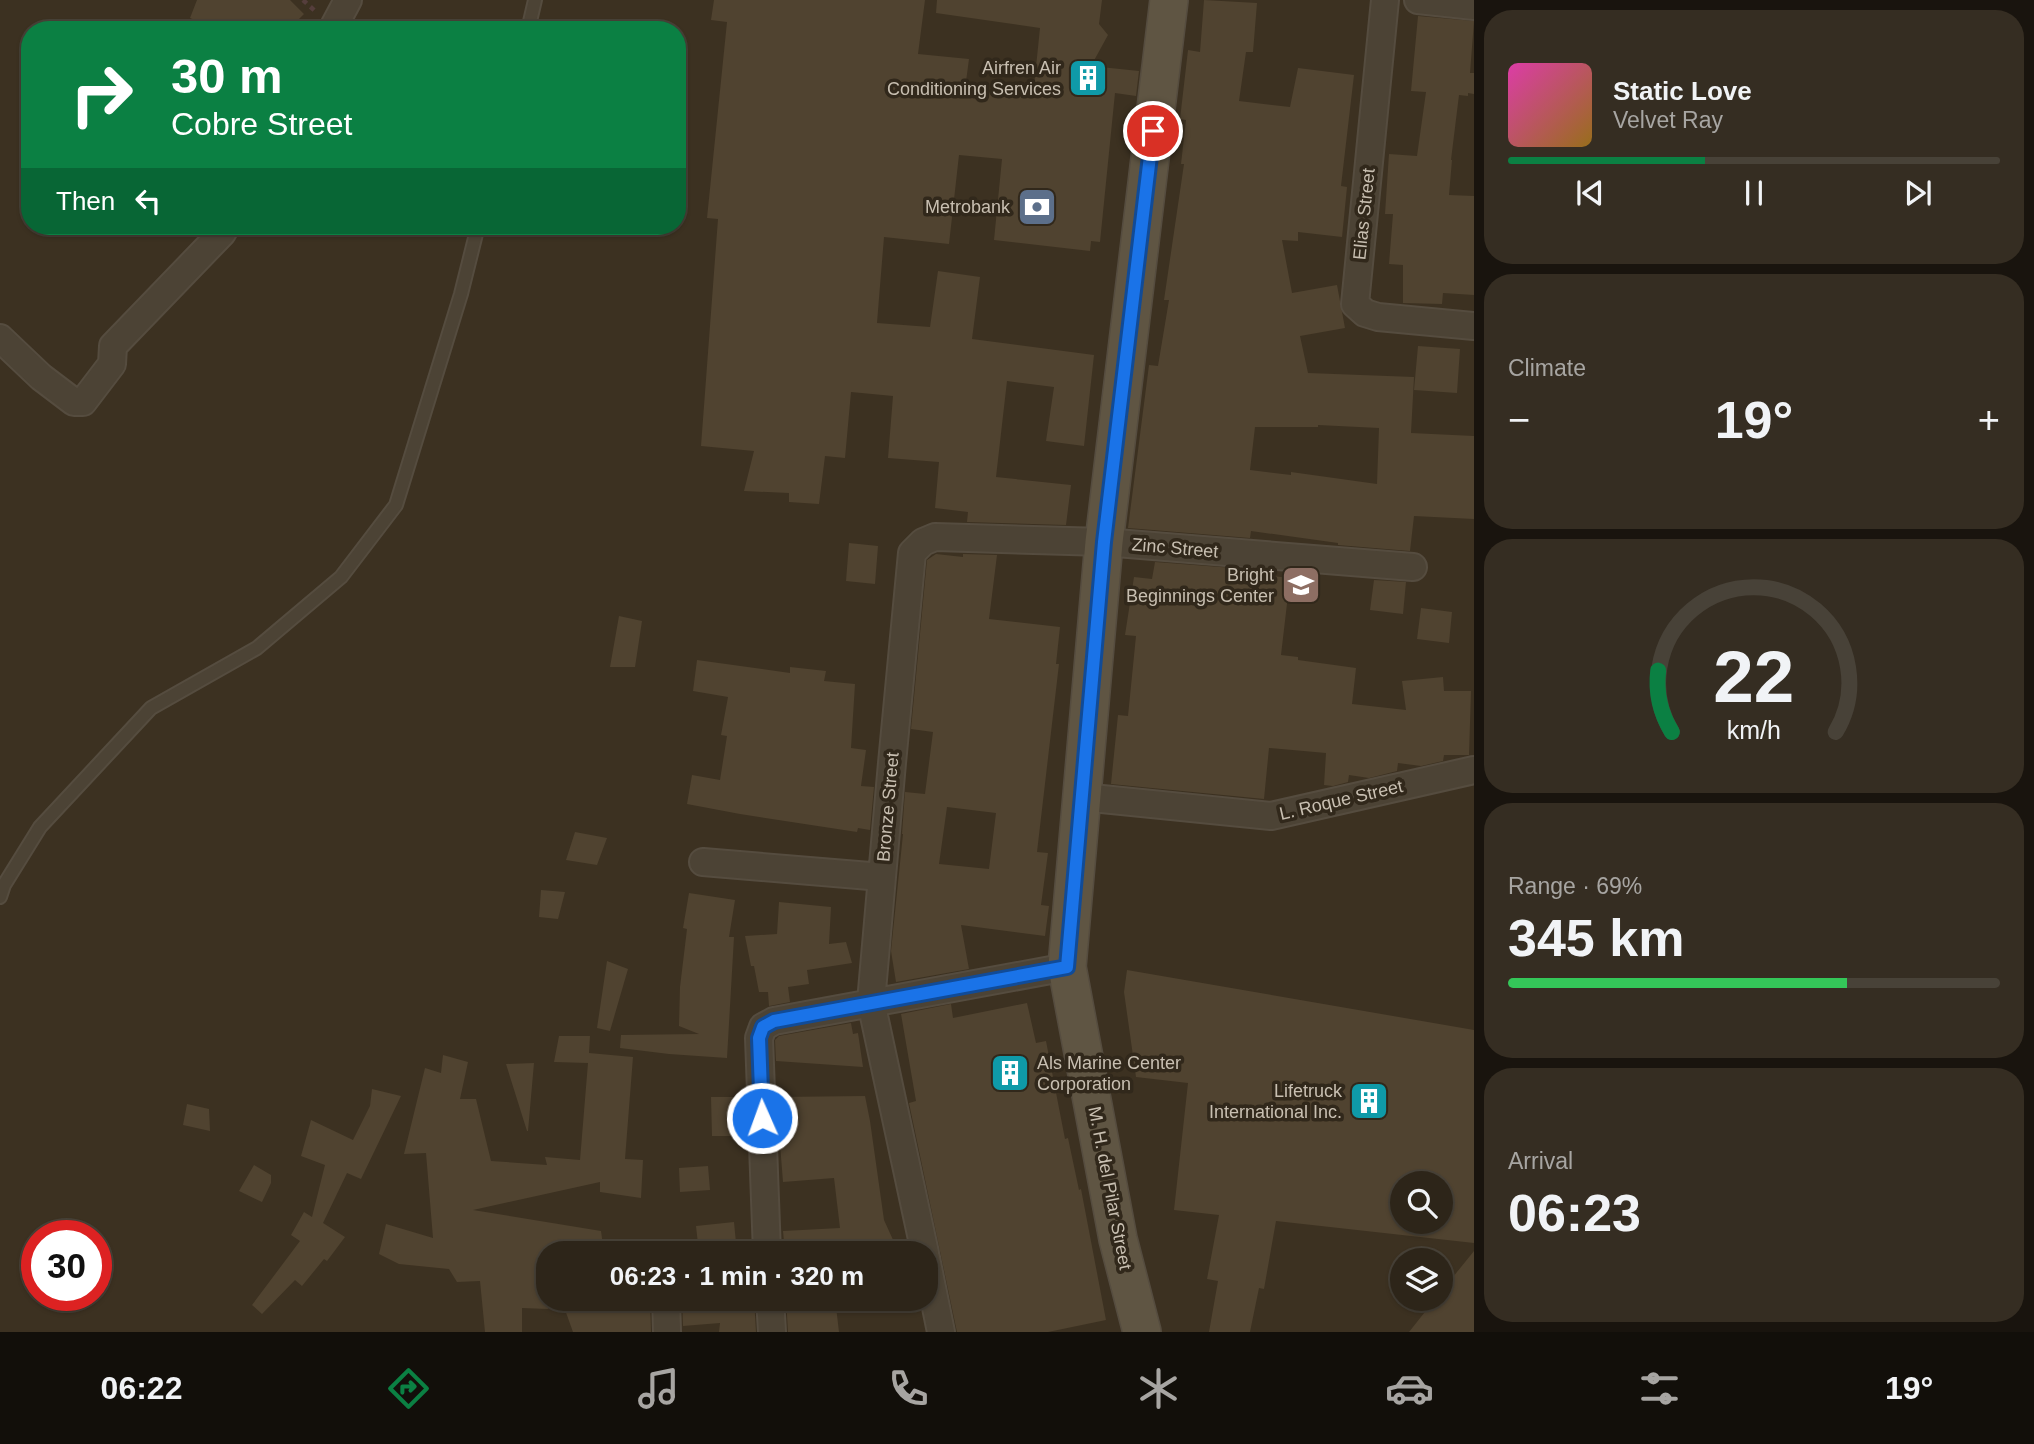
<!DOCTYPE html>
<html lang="en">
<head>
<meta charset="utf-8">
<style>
	body { margin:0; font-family:Helvetica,sans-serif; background:#352d22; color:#f1f3f6; height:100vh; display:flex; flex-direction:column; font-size:26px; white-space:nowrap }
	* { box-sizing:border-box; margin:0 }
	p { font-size:23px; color:#a7a5a2 }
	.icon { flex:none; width:38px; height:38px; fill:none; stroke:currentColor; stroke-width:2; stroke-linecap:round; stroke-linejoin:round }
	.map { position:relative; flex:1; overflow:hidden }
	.panel { display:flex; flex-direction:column; gap:10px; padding:10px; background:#19140e; width:560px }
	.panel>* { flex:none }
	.top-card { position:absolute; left:21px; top:21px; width:665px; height:214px; border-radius:28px; box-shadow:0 2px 5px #0004,0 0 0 2px #484238; background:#0b8043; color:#fff; overflow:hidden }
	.tools { position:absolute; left:1390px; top:1171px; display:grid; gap:14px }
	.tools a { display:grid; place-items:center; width:63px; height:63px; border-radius:50%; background:#2d2519; box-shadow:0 2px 5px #0004,0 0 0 2px #484238; font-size:35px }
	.speed { position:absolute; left:21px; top:1220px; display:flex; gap:14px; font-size:35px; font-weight:700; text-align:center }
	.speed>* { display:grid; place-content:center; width:91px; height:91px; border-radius:50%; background:#2d2519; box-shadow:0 2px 5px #0004,0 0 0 2px #484238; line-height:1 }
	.speed .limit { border:10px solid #d22; background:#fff; color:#111 }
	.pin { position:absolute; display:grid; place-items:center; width:60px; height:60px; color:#fff; margin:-30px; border:4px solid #fff; border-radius:50%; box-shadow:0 2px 7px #0007 }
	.me { position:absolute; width:77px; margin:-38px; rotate:358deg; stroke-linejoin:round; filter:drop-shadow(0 0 5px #0008) }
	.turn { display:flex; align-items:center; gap:24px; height:147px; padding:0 35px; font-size:32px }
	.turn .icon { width:91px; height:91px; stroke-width:2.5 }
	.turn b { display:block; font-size:49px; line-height:60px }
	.then { display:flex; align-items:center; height:66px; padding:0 35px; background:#0003; gap:14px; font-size:26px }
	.big { font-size:52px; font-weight:600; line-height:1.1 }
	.panel .tile { flex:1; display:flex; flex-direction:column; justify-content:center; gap:10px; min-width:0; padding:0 24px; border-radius:28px; background:#352d22 }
	.panel .dial { align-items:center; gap:0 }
	.dial svg { height:182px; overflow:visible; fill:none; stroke:#484238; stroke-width:7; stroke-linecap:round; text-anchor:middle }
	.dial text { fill:#f1f3f6; stroke:none }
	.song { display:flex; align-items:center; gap:21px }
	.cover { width:84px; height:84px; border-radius:10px; background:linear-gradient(135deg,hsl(320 70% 55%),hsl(40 70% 35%)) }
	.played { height:7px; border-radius:4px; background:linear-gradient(90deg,#0b8043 40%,#484238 40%) }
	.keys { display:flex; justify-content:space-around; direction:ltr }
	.heat { display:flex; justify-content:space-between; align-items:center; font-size:38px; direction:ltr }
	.charge { height:10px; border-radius:5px; background:linear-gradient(90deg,#34c759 69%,#484238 0) }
	.trip { position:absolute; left:536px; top:1241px; width:402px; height:70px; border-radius:28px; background:#2d2519; box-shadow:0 2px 5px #0004,0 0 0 2px #484238; font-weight:600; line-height:70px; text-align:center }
	.tab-bar { display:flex; height:112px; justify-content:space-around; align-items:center; background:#120f0a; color:#a7a5a2 }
	.tab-bar .icon { width:49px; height:49px }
	.tab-bar .current { color:#0b8043 }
	.tab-bar b { font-size:32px; color:#f1f3f6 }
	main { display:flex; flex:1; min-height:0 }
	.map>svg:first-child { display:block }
</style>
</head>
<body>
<main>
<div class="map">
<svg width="1474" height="1332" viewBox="0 0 1474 1332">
	<rect width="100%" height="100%" fill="#3c3121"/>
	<path fill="#504330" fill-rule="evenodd" d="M197,0H290L304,14L288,30H217L190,18Z
		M714,0H925L918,54L969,59L965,89L1033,96L1040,28L936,13L937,0H1102L1099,24L1108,35L1091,66L1139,71L1136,96L1115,93L1100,242L1091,241L1090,251L994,240L1002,159L959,155L949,244L884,237L877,323L930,327L938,271L980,277L972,339L1094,355L1084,446L1046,441L1054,387L1007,381L996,477L1071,485L1066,525L967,522L968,512L935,508L939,462L888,458L893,396L851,392L845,458L825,456L819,504L789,502V493L744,491L754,451L701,446L718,219L707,218L727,22L711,20Z
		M1204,0L1257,3L1253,52H1246L1239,101L1290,107L1298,68L1354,75L1341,186L1347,187L1342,237L1298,232V241L1282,240L1292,293L1337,285L1345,328L1300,336L1308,373L1414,377L1411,433L1474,436V519L1414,516L1410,551L1338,545V543L1251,531L1250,538L1128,528L1149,365L1158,366L1169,300H1164L1184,164H1181L1186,120L1180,119L1188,50L1200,52ZM1318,425L1379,428L1377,484L1291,472V475L1250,470L1255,427H1318Z
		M1418,16L1474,21L1470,73H1474V94L1468,93V96L1459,95L1451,160H1452L1449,195L1474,196V295L1443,293L1442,304L1403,303V265L1389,264L1393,214H1385L1389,154L1417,156L1426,92L1411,91Z
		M1418,346L1460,349L1457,393L1414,390Z
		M849,543L878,546L875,584L846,581Z
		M936,554L963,557V554L997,555L989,619L1060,627L1056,664H1059L1037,852L1048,853L1041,905L1049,906L1045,936L961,925L969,969L896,982L891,951L903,834H902L905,792L925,794L933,732L911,729L927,560ZM947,807L996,813L989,869L939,864Z
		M1155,562L1246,569V573L1290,578L1281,655L1298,657V660L1356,668L1352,704L1406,710L1402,681L1443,677L1444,691H1471L1469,755H1444L1443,761L1421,766L1398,763L1397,771L1369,778L1349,775L1348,782L1333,786L1324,785L1326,753L1269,748L1264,799L1111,784L1118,715L1128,716L1136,636L1125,635L1134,577L1152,579Z
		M1374,580L1406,582L1403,614L1370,610Z
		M1421,608L1452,612L1449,643L1417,639Z
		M619,616L642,621L635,667H610Z
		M697,660L790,673V667L826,671L824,681L855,684L851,748L866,750L861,786L874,787L870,830L858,828L857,832L740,814L687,804L692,775L720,780L727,736L721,735L728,697L693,691Z
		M575,832L607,838L597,865L566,860Z
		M541,890L565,892L558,919L539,917Z
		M689,893L735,900L729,937H734L727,1058L669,1054L620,1048L621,1035L699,1034L679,1026L680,987L687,929L683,928Z
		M779,902L831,907L829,944L846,942L852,963L807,970L809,984L788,987L790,1002L769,1006L768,992H759L754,966H751L745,936L777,934Z
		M607,961L628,969L610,1031L597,1028Z
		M1127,970L1474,1030V1243L1276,1221L1264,1289L1259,1288L1250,1332H1209L1218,1281L1207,1279L1219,1215L1174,1210L1188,1083L1136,1077L1124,992ZM1402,1183H1440V1222H1402Z
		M1027,1003L1036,1043L1046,1041L1065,1139L1068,1138L1079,1190L1081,1189L1106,1320L1048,1332H957L909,1103L916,1101L901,1014L951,1004L953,1018Z
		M851,1023L853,1034L858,1033L863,1067L776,1061L775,1040L779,1036Z
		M559,1036H590L589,1053L633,1057L625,1159L643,1160L641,1198L600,1192V1182L473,1210L601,1231L604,1253H548V1309L522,1308V1332H485L480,1281L457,1282L449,1269L399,1264L379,1254L386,1224L433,1238L426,1153L404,1154L425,1068L441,1073L443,1055L468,1062L460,1099H476L491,1161L547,1165L545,1157L580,1160L588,1063L554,1062Z
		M534,1063L528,1131H527L506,1064Z
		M372,1089L401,1096L361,1179L347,1173L323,1223L345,1237L327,1261L324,1259L302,1286L295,1280L262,1314L252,1305L300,1241L291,1235L304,1212L312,1217L325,1165L301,1156L311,1120L353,1140L370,1106Z
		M865,1096L870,1121L884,1220L899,1253H785L783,1231L840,1228L834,1178L783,1182L780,1144H785L779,1097Z
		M711,1097H739V1136H712Z
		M187,1104L209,1109L210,1131L183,1125Z
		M254,1165L271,1175V1183L262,1202L239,1191Z
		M708,1166L710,1190L680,1192L679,1168Z
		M734,1222L737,1253H699L696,1226Z
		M1474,1251V1332H1409L1436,1298H1440V1293Z
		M605,1298H650L651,1332H573L564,1307L605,1306Z
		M682,1298H754L756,1332H719L720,1323L683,1326Z
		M786,1298H835L839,1332H788Z"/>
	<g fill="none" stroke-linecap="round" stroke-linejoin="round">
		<g stroke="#554c3f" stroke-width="16">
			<path id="service" d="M528,30L535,0
				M0,897L4,885L40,827L151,708L257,648L341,577L396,505L461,294L478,226"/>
		</g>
		<g stroke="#554c3f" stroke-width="30">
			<path id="minor" d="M1385,0L1355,304L1365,313L1378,317L1474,326
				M1418,0L1474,6
				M332,30L348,0
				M0,338L41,377L74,402H83L112,364L113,346L222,233L226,226
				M1082,797L1271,816L1474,770
				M703,862L882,877
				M767,1253L759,1038L763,1027L774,1021L1067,967
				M925,1253L871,1002L892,763L912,553L923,542L935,537L1104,542L1413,567
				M926,1258L941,1332
				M666,1298L667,1332
				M770,1298L772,1332"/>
		</g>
		<g stroke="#554c3f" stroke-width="40">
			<path id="secondary" d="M1142,1332L1118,1239L1067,967L1104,542L1169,0"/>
		</g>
		<path stroke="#553e3c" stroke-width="4.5" stroke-dasharray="5 5" stroke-linecap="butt" d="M303,0L315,11"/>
		<use href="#service" stroke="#4c4335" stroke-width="12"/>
		<use href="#minor" stroke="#4c4335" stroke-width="26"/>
		<use href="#secondary" stroke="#5f5543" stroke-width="37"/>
	</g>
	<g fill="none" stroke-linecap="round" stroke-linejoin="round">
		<g stroke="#114b97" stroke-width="18">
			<path id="route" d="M762,1118L759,1038L763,1027L774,1021L1067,967L1104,542L1153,131"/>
		</g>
		<use href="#route" stroke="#1a73e8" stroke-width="12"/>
	</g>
	<defs>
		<g id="building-square" transform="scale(2.0125)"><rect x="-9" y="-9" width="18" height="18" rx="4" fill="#0f9aa8" stroke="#31281b"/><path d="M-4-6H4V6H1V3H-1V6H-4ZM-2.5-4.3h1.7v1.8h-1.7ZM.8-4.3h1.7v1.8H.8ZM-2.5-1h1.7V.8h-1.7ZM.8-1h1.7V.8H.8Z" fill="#fff"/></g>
		<g id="bank-square" transform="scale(2.0125)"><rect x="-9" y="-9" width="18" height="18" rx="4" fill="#5c6f8a" stroke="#31281b"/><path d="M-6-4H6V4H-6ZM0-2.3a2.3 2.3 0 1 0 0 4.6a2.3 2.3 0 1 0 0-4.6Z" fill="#fff"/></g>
		<g id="school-square" transform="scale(2.0125)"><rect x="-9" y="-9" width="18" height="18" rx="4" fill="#8d6e63" stroke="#31281b"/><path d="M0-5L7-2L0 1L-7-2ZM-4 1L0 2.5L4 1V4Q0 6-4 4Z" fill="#fff"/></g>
	</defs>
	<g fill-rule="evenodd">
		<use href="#building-square" x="1088" y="78"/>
		<use href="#bank-square" x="1037" y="207"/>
		<use href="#school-square" x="1301" y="585"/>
		<use href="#building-square" x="1010" y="1073"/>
		<use href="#building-square" x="1369" y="1101"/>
	</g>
	<g text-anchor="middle" stroke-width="7" stroke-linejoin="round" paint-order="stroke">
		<g font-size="18" fill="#c8bfb1" stroke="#31281b" text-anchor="end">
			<text x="1061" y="74">Airfren Air<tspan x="1061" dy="21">Conditioning Services</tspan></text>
			<text x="1010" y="213">Metrobank</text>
			<text x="1274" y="581">Bright<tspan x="1274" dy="21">Beginnings Center</tspan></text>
			<text x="1037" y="1069" text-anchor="start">Als Marine Center<tspan x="1037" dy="21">Corporation</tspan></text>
			<text x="1342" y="1097">Lifetruck<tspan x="1342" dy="21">International Inc.</tspan></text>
		</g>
		<g font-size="18" fill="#c8bfb1" stroke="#31281b">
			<text transform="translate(1364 214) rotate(-84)" y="6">Elias Street</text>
			<text transform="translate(1175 548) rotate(5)" y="6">Zinc Street</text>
			<text transform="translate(1341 800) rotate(-13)" y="6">L. Roque Street</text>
			<text transform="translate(888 807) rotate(-85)" y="6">Bronze Street</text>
			<text transform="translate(1110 1188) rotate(79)" y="6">M. H. del Pilar Street</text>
		</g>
	</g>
</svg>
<div class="tools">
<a><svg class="icon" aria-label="search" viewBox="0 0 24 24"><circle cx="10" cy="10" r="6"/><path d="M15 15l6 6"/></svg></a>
<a><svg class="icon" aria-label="layers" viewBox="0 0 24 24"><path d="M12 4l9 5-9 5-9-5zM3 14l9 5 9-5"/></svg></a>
</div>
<div class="speed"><div class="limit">30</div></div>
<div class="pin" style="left:1153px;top:131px;background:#d93025"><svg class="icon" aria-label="arrive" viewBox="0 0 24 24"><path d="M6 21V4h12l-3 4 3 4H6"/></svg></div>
<svg class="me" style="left:762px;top:1118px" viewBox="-20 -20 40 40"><circle r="17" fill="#1a73e8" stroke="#fff" stroke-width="3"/><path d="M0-11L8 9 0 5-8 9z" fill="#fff"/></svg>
<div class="trip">06:23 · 1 min · 320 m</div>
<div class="top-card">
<div class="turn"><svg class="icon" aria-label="right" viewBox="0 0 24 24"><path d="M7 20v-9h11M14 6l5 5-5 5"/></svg><div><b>30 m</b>Cobre Street</div></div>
<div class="then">Then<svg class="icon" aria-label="left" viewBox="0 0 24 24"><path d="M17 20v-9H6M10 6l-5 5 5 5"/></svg></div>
</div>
</div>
<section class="panel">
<div class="tile">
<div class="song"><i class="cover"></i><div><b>Static Love</b><p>Velvet Ray</p></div></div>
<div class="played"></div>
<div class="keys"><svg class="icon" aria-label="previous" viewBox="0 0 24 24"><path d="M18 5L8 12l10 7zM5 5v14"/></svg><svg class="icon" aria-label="pause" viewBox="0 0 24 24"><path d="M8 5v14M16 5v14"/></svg><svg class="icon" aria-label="next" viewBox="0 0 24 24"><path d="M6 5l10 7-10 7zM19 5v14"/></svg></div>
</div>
<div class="tile"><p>Climate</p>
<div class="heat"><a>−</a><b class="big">19°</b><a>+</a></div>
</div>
<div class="tile dial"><svg viewBox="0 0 100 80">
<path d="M14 69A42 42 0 1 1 86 69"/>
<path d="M14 69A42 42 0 0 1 8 42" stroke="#0b8043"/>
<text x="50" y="56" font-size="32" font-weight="700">22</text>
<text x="50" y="72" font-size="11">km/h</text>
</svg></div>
<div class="tile"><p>Range · 69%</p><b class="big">345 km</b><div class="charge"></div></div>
<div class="tile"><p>Arrival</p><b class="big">06:23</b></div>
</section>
</main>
<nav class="tab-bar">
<b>06:22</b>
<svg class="icon current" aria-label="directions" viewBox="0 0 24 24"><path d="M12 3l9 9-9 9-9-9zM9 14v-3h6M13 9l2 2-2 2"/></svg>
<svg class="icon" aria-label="music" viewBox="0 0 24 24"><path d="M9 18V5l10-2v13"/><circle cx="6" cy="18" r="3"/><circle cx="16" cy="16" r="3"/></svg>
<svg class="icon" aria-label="phone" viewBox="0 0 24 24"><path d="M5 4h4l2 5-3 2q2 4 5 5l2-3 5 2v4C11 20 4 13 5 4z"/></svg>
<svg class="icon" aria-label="climate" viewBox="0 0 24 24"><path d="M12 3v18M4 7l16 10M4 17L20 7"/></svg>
<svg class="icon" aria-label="car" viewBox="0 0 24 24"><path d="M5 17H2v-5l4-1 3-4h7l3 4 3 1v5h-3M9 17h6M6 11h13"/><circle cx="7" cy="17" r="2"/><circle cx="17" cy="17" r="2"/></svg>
<svg class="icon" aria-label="filters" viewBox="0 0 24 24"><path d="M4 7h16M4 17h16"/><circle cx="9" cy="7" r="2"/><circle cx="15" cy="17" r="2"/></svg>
<b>19°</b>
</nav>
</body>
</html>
